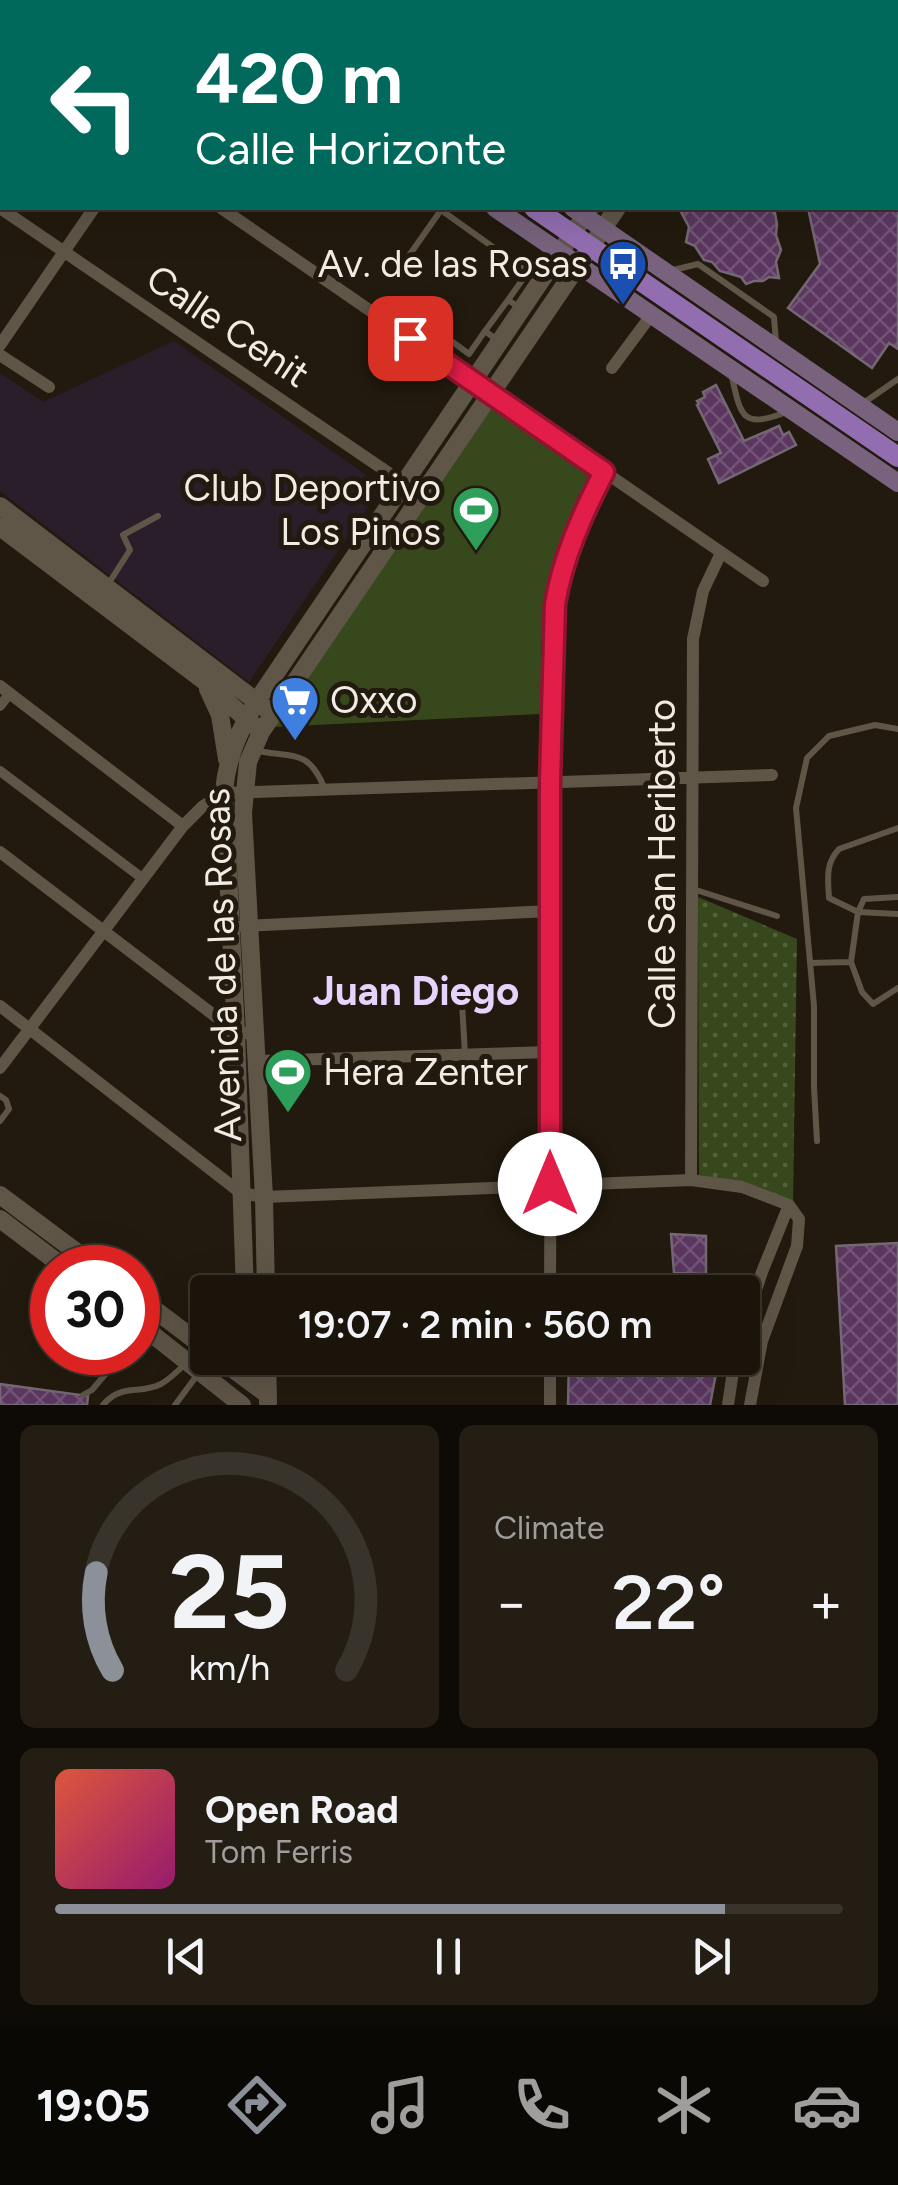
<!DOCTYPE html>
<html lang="en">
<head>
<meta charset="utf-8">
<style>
	body { margin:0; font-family:Figtree,sans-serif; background:#231d13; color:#f1f3f6; height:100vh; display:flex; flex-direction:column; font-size:38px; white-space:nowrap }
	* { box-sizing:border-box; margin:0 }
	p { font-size:32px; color:#9f9e9c }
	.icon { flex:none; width:55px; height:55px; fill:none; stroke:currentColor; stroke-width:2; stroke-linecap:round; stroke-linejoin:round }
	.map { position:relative; height:1405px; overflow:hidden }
	.sheet { display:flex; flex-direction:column; gap:20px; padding:20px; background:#0e0b06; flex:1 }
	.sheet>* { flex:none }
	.guide { position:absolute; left:0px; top:0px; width:900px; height:210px; box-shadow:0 10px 40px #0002,0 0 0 2px #38332b; background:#00695c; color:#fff; overflow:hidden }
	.speed { position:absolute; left:30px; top:1245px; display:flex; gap:20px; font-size:50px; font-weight:700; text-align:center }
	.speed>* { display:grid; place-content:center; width:130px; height:130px; border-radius:50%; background:#1a140a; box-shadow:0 10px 40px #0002,0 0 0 2px #38332b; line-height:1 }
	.speed .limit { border:15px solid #d22; background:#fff; color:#111 }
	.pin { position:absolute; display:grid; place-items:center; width:85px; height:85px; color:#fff; margin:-42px; border-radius:20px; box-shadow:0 5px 15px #0006 }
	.me { position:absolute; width:110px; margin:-55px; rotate:0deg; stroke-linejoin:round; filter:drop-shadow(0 0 8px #0008) }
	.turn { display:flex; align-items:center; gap:35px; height:210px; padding:0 30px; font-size:45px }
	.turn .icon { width:130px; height:130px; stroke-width:2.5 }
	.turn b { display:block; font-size:70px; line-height:85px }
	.big { font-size:75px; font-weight:600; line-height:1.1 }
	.sheet .card { flex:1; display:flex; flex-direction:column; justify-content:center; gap:15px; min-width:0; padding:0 35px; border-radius:15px; background:#231d13 }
	.sheet .dial { align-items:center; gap:0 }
	.dial svg { height:260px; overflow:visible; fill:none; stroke:#38332b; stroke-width:7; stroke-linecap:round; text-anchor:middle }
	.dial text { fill:#f1f3f6; stroke:none }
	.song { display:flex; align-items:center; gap:30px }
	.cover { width:120px; height:120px; border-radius:15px; background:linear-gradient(135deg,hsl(10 70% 55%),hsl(320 70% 35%)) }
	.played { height:10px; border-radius:5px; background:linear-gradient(90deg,#8c9099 85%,#38332b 85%) }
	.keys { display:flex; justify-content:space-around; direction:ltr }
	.heat { display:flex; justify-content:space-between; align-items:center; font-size:55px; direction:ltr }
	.sheet .tiles { flex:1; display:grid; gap:20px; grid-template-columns:1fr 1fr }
	.card:last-child { grid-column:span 2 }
	.trip { position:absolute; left:190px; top:1275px; width:570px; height:100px; border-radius:10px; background:#1a140a; box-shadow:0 10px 40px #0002,0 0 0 2px #38332b; font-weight:600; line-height:100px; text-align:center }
	.tab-bar { display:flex; height:160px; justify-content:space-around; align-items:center; background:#0a0804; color:#9f9e9c }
	.tab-bar .icon { width:70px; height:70px }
	.tab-bar .active { color:#8c9099 }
	.tab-bar b { font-size:45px; color:#f1f3f6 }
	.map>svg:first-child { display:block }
</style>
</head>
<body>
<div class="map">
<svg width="898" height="1405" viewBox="0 0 898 1405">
	<defs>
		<pattern id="park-dots" width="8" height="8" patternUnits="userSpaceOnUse" patternTransform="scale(2.5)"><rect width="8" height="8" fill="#37481d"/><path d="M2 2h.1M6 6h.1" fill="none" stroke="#54633e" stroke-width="1.8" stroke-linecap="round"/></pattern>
		<pattern id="building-cross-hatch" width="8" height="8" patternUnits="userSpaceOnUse" patternTransform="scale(2.5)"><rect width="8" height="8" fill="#5b3760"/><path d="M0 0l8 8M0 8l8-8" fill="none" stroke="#735477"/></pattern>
	</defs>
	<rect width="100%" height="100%" fill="#221a0e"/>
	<path fill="#2a1e2b" d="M174,341L382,486L249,682L0,491V373L43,402Z"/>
	<path fill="#37481d" d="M492,404L591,478C572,512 555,549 548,588C539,629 542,673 541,714L274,727Z"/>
	<path fill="url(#park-dots)" d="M698,897L797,939L793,1202L742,1182L699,1175Z"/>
	<path fill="url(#building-cross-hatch)" stroke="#746875" stroke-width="2.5" d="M358,0H424L425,2H358Z
		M764,0H817L820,2H762Z
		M830,0H898V349L889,343L872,368L788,308L820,264L808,208H898V2H828Z
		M699,208H774L777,224L776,235L781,250L776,262L779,278L769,277L763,281H754L746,284L741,277L720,271L712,262L704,260L695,246L686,242L689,227L681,212Z
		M716,385L744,441L779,426L783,435L789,432L796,445L719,483L708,459L721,453L697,405L699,404L697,401L705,397L703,392Z
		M671,1234L706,1236V1274L674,1273Z
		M898,1243V1405H845L836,1246Z
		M569,1358H719L710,1405H568Z
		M0,1384L88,1396L87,1405H0Z"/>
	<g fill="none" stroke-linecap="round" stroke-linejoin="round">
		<path stroke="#5f5648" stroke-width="6" d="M573,0L577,2
			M468,2L469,0
			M442,208L441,210L539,280
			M408,257L441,210
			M669,271L698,264L774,317L776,342
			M520,308L508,300L528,272
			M427,323L469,354L485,331
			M497,340L485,331L508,300
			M731,373C741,417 741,430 789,411
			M862,404L898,379
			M107,586L130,550L123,535L158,516
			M258,751C291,758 308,748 324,787
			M898,828L839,849C825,864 828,879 829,898L858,912L864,899L898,897
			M693,889L777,916
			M851,962L858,912L898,914
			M810,963L851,962L862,992L873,1004L898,988
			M461,986L465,1054
			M0,1096L6,1100L9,1109L0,1121
			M817,1141L814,1087V1006L796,808L807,758L829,736L875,725L898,729
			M83,1395L92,1390L124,1352
			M103,1405C121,1383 139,1395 161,1384C170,1379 179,1370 186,1363
			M175,1405L198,1374"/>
		<path stroke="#5f5648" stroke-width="10" d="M0,706L10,693
			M0,771L142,878"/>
		<path stroke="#5f5648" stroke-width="12" d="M0,55L2,57
			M0,208L421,495
			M221,208L763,581
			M0,345L94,208
			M0,355L49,387
			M612,368L652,314
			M0,686L183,826
			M0,852L236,1032L255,1034
			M243,926L550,911
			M0,1006L241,1193L264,1197L691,1180L742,1187L789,1205
			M256,1061L550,1052
			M0,1068L183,826L203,806L224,793L772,775
			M691,1180L693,639L703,591L721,553
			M550,1287C611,1285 676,1277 736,1292
			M550,1292L553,634C557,572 575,526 604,472
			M742,1332L762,1272L789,1205
			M550,1405V1358
			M728,1405L735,1358
			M750,1405L762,1341L797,1246L799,1219L789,1205"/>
		<path stroke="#5f5648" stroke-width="18" d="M681,2L682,0
			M708,2L709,0
			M0,506L265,708
			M0,527L203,680L253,725
			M208,689L220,715L227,759
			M0,1195L98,1268
			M0,1219L65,1268
			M245,1292L236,1032L224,793C226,759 239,731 257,701L590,208
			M266,1292L264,1197L243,813L248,762L261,732L617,208
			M138,1297L208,1350
			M138,1323L242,1405
			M218,1358L268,1395
			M267,1358L268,1402"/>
		<path stroke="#78627d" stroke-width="18" d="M188,0L191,2
			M275,0L279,2
			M495,208L898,483
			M573,208L898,432"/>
		<path stroke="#926eb1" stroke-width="20" d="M216,0L219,2
			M233,0L237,2
			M252,0L255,2
			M534,208L898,457"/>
	</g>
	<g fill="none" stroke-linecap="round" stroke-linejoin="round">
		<g stroke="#92132f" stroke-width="25">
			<path id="route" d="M410,338L604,472C582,515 563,557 555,604L550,781V1184"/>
		</g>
		<use href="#route" stroke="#e11d48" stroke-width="18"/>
	</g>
	<defs>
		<g id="bus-pin" transform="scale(2.5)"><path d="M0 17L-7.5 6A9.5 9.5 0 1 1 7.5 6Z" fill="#1a4fb4" stroke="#221a0e"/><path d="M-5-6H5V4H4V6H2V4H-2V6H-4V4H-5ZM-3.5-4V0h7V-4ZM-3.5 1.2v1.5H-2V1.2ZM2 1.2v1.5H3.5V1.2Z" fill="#fff"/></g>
		<g id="stadium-pin" transform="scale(2.5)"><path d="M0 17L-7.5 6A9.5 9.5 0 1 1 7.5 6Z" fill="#2e9e5b" stroke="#221a0e"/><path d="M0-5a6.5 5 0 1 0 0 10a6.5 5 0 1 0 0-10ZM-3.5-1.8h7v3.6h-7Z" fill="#fff"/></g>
		<g id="supermarket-pin" transform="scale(2.5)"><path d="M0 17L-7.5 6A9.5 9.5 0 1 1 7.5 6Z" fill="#3f7fe0" stroke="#221a0e"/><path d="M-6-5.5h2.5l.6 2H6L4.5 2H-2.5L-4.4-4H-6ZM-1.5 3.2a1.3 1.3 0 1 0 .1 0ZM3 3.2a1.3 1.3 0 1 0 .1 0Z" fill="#fff"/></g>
	</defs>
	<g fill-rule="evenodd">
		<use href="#bus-pin" x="623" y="264"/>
		<use href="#stadium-pin" x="476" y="510"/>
		<use href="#supermarket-pin" x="295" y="700"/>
		<use href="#stadium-pin" x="288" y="1072"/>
	</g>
	<g text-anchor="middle" stroke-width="10" stroke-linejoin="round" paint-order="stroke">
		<g font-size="38" fill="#f0ebe3" stroke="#221a0e" text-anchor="end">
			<text x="588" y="277">Av. de las Rosas</text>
			<text x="441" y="501">Club Deportivo<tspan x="441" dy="44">Los Pinos</tspan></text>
			<text x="330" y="713" text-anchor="start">Oxxo</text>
			<text x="323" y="1085" text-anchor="start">Hera Zenter</text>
		</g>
		<g font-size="38" fill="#f0ebe3" stroke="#221a0e">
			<text transform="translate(228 326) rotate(34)" y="13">Calle Cenit</text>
			<text transform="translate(662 864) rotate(-90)" y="13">Calle San Heriberto</text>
			<text transform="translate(222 965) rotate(-92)" y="13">Avenida de las Rosas</text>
		</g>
		<g font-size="40" font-weight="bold" fill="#e6d4fe" stroke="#221a0e">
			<text x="416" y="1005">Juan Diego</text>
		</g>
	</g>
</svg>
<div class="speed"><div class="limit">30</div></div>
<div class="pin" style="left:410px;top:338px;background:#d93025"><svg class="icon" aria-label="arrive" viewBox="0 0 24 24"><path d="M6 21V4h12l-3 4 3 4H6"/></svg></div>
<svg class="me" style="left:550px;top:1184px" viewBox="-20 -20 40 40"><circle r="19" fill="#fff"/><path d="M0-13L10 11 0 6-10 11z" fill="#e11d48"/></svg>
<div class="trip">19:07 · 2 min · 560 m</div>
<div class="guide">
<div class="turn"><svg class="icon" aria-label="left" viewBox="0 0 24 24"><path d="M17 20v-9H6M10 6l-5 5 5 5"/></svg><div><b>420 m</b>Calle Horizonte</div></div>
</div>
</div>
<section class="sheet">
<div class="tiles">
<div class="card dial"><svg viewBox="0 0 100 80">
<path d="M14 69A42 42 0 1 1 86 69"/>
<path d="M14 69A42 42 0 0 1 9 39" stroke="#8c9099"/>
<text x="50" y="56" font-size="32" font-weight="700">25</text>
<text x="50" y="72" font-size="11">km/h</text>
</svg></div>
<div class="card"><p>Climate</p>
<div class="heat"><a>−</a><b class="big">22°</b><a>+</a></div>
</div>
<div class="card">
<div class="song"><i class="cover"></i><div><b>Open Road</b><p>Tom Ferris</p></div></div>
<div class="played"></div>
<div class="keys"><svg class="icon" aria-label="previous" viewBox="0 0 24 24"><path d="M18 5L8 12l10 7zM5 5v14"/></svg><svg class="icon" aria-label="pause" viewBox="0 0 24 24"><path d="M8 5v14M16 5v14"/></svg><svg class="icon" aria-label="next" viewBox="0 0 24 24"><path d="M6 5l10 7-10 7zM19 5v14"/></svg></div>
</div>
</div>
</section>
<nav class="tab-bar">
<b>19:05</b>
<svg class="icon active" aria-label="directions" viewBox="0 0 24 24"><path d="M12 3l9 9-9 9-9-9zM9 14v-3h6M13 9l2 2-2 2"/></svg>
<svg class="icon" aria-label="music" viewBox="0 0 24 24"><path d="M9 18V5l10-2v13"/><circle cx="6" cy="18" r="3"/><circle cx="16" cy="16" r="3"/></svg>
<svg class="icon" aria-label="phone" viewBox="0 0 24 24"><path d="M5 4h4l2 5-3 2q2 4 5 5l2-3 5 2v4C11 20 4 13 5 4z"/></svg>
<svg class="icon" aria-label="climate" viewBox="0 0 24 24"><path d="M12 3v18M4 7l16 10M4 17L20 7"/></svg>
<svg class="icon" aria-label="car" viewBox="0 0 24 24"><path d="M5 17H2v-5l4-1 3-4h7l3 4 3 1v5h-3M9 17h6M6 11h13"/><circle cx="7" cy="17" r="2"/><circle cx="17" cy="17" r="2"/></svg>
</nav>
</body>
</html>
